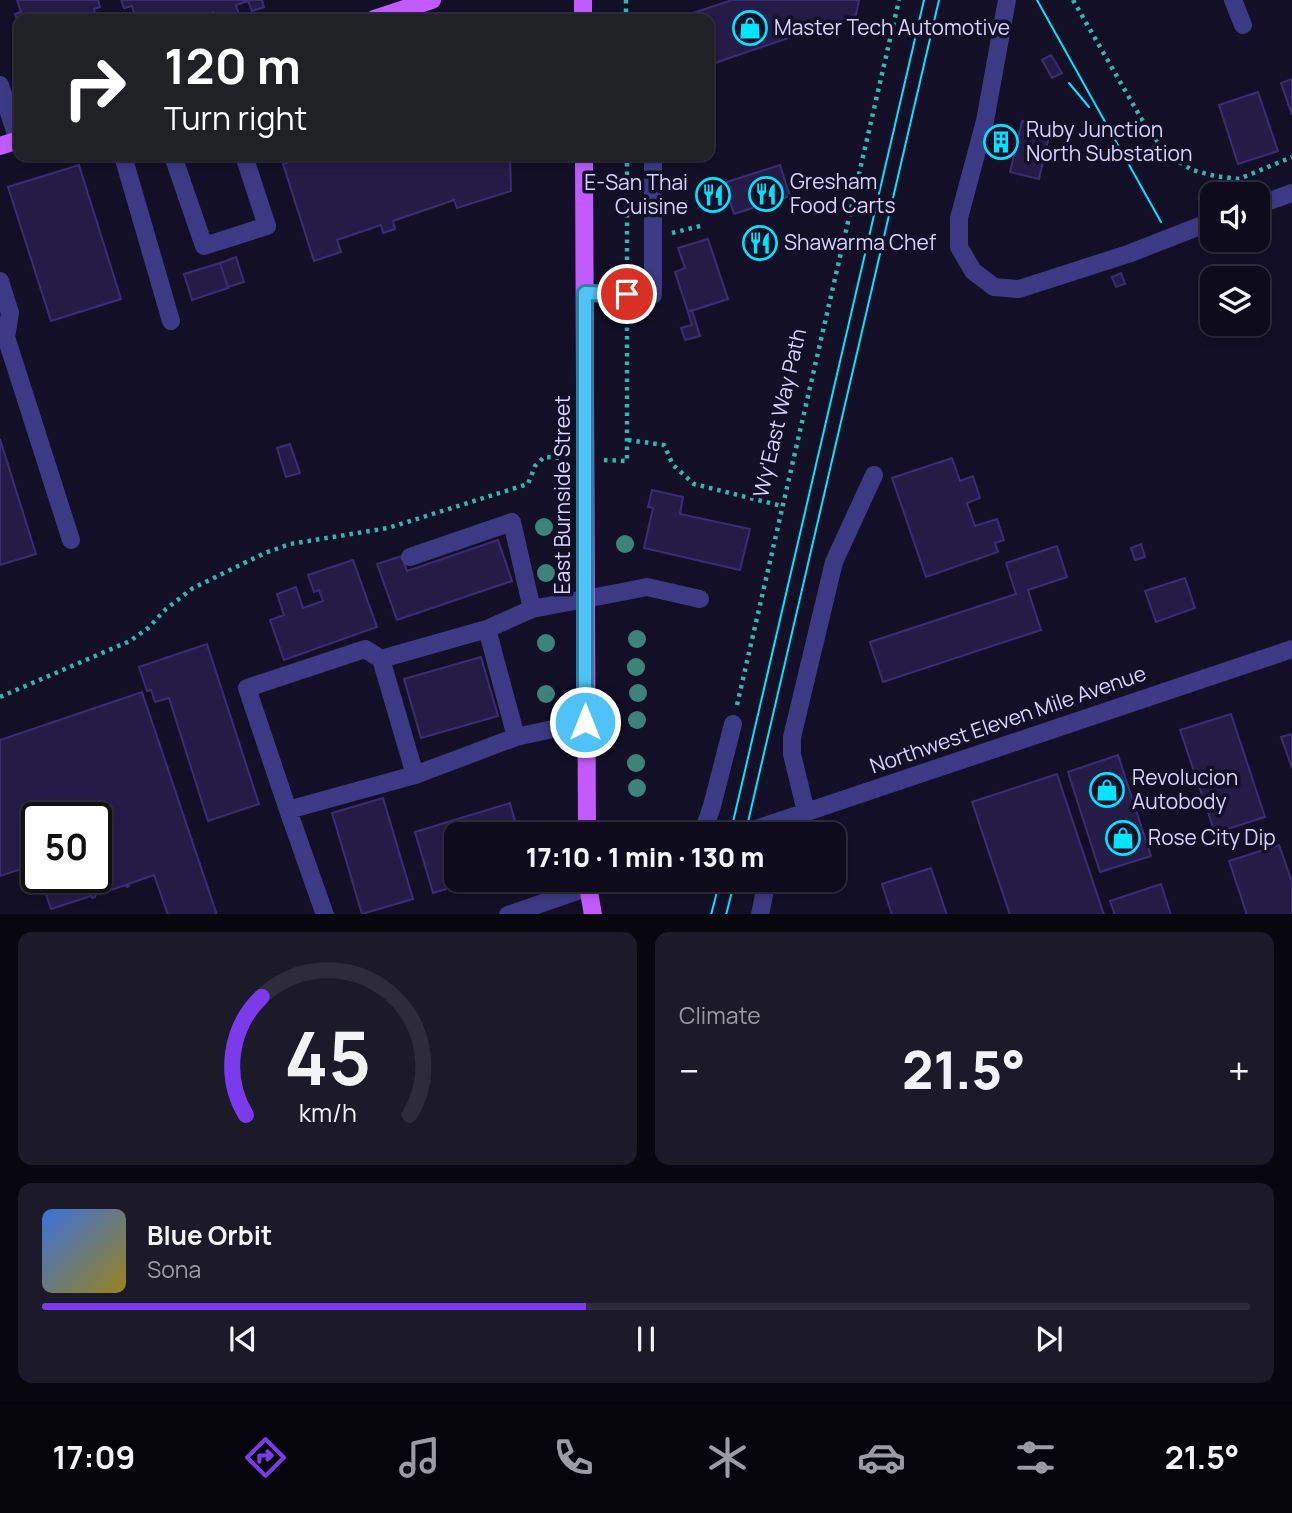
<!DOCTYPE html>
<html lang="en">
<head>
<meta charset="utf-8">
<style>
	body { margin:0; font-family:Manrope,sans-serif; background:#1c1929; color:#f1f3f6; height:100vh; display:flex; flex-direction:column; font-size:26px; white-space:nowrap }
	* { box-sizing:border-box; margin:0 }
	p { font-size:23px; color:#9b9ba3 }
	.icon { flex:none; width:38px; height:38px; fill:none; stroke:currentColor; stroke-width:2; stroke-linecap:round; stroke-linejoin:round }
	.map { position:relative; height:914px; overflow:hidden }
	.panel { display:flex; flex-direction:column; gap:18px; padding:18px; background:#08060f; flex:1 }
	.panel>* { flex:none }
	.hud { position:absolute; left:14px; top:14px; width:700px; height:147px; border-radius:14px; box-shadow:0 4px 10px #0003,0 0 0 2px #2e2b3b; background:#202124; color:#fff; overflow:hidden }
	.tools { position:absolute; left:1200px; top:182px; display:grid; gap:14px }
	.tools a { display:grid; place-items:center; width:70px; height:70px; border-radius:14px; background:#0e0b1c; box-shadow:0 4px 10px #0003,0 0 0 2px #2e2b3b; font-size:35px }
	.speed { position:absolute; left:21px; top:802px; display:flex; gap:14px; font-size:35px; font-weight:700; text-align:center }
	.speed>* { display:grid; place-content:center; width:91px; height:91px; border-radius:50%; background:#0e0b1c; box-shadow:0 4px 10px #0003,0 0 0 2px #2e2b3b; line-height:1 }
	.speed .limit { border:4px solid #111; border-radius:10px; background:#fff; color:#111 }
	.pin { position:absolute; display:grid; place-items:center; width:60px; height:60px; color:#fff; margin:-30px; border:4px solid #fff; border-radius:50%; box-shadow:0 2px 7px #0007 }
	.me { position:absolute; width:77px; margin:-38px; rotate:0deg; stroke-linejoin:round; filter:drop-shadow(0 0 5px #0008) }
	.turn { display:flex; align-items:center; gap:24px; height:147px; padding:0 35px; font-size:32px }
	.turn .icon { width:91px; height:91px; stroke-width:2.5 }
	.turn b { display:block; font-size:49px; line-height:60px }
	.big { font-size:52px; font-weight:800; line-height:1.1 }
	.panel .widget { flex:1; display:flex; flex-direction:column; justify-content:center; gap:10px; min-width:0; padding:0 24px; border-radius:14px; background:#1c1929 }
	.panel .dial { align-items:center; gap:0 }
	.dial svg { height:182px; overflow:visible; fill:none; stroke:#2e2b3b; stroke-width:7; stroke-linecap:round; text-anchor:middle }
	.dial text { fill:#f1f3f6; stroke:none }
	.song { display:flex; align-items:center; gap:21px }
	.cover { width:84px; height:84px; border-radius:10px; background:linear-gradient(135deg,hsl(220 70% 55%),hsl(50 70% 35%)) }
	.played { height:7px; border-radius:4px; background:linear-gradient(90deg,#7c3aed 45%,#2e2b3b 45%) }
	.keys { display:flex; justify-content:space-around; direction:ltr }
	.heat { display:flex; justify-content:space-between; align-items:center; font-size:38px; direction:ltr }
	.panel .tiles { flex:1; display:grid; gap:18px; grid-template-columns:1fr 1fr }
	.widget:last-child { grid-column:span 2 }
	.trip { position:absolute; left:444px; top:822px; width:402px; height:70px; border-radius:14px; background:#0e0b1c; box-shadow:0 4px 10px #0003,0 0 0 2px #2e2b3b; font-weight:800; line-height:70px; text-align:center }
	.tabs { display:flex; height:112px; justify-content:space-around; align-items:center; background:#06040b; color:#9b9ba3 }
	.tabs .icon { width:49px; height:49px }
	.tabs .active { color:#7c3aed }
	.tabs b { font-size:32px; color:#f1f3f6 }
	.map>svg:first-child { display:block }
</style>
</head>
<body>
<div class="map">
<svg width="1292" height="915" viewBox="0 0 1292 915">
	<rect width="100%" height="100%" fill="#130f26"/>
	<path fill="#241b47" stroke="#3b2d73" stroke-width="2" d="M17,0H98L100,7L94,9L95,13L91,15L93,19H19V26L15,14L21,12Z
		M121,0H262L264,7L252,11L248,1L236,5L240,18L237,19H215L213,12L208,14L209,18L204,19H136L132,6L124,8Z
		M732,0H859L856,15L709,65V19H675Z
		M1051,55L1062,73L1052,78L1042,60Z
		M1292,79V115L1281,83Z
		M1258,92L1278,151L1238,164L1219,105Z
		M1022,121L1051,128L1039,179L1010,172Z
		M998,125L1010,128L1003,159L991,156Z
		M309,156H510L511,191L457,208L454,200L393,221L395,229L383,233L381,225L337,240L341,252L314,261L283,164Z
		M79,165L121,299L51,321L8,187Z
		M780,165L790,196L734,214L724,183Z
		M708,239L728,299L688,312L675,272L685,268L678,248Z
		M236,257L244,282L228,287L220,263Z
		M220,263L228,288L192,300L184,274Z
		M1121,273L1125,284L1116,287L1112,277Z
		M692,310L700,336L685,340L681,328L692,325L688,312Z
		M0,439L36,554L0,565Z
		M290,444L300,473L286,477L277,448Z
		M952,458L960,481L973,476L980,498L967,503L975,526L997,519L1004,540L995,543L998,552L926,577L892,478Z
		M652,490L683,497L680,514L750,529L740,570L644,548L653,508L648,507Z
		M498,540L512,581L397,620L377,564L402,556L407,571Z
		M1141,544L1145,557L1135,560L1131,548Z
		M1057,546L1067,577L1028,590L1041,630L883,682L870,642L1016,594L1006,563Z
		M353,560L377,627L284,660L270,620L284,615L277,594L296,587L303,608L323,601L319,590L314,592L308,575Z
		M1185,578L1195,608L1156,622L1145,591Z
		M207,644L259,804L208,821L169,698L155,702L151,690L147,691L139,667Z
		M481,657L498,716L421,738L404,679Z
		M142,692L217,915H168L154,875L128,884L129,886L127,887L126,885L95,895V897L92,898L91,896L51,909L40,877H96V817H37V867L36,864L0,876V740Z
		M1231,714L1265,817L1215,833L1180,730Z
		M1292,734V768L1281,737Z
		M1118,755L1151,856L1100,872L1068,772Z
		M1057,774L1104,915H1010L972,802Z
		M383,798L413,899L362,914L332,813Z
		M510,803L519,835H457V880H476L433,893L415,832Z
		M1279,845L1292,882V915H1247L1229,861Z
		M931,868L947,915H892L882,884Z
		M1161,884L1171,915H1115L1110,901Z"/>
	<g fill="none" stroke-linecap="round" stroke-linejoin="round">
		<path stroke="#2fb8b0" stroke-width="4.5" stroke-dasharray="3.5 5" stroke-linecap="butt" d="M626,0V19
			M1073,0L1145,125L1167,154L1192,170L1215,176L1239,179L1292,157
			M672,233L704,225
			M627,277V156
			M628,440L664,445L673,465L694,484L782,506
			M604,460L627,461V311
			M0,697L130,641L148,628L166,609L193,588L265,553L290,544L388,528L528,484L535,466L544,457L568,458
			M737,705L899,0
			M696,880L704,883L705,880
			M705,880L745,889V887"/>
		<path stroke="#3d3a85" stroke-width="18" d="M1007,0L985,121L959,218V247L973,271L994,287L1019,289L1128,254L1213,221
			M1233,0L1243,25
			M0,85L18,140
			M123,156L171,321
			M173,156L204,246L267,226L244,156
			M1258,205L1292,193
			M0,281L10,313L6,337L71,540
			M585,293L653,295V156
			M410,557L512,522L532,609
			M487,629L516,737
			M381,659L415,775
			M288,810L247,688L365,649L381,659L487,629L532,609L627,591L647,587L700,599
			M806,812L792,754V737L834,562L874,475
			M702,835L712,806L733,724
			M738,835L1292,649
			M325,915L288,810L415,775L516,737L585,722
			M508,915L609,880
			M760,915L767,880"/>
		<path stroke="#c25bff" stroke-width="18" d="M583,0V19
			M374,19L432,0
			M0,146L19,140
			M584,156L587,835
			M587,880L593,915"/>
		<path stroke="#00e5ff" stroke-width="2" d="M1037,0L1161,222
			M1069,83L1089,107
			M730,835L924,0
			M745,835L939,0
			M711,915L720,880
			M726,915L735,880"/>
	</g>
	<g fill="#3d827b">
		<circle cx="544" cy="527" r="9"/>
		<circle cx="625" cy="544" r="9"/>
		<circle cx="546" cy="573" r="9"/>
		<circle cx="637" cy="639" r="9"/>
		<circle cx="546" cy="643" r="9"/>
		<circle cx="636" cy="667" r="9"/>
		<circle cx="638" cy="693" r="9"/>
		<circle cx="546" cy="694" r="9"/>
		<circle cx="637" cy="720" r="9"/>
		<circle cx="636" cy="763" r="9"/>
		<circle cx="637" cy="788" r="9"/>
	</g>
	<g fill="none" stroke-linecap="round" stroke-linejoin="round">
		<g stroke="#337fa1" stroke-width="18">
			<path id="route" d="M585,722V293L627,294"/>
		</g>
		<use href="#route" stroke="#4fc3f7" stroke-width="12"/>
	</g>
	<defs>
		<g id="shop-ring" transform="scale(1.75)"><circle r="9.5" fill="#130f26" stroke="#00e5ff" stroke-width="1.5"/><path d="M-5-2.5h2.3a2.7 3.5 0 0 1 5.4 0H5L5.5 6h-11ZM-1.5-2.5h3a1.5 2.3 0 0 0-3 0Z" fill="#00e5ff"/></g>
		<g id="building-ring" transform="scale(1.75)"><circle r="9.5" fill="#130f26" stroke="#00e5ff" stroke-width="1.5"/><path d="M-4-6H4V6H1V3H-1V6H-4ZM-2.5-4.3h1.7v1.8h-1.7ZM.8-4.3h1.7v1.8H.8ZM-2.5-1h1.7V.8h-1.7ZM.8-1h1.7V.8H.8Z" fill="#00e5ff"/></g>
		<g id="restaurant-ring" transform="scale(1.75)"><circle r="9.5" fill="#130f26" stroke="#00e5ff" stroke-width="1.5"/><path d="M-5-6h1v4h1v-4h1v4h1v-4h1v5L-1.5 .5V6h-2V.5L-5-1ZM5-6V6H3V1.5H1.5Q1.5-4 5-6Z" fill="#00e5ff"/></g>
	</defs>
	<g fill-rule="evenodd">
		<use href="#shop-ring" x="750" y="28"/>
		<use href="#building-ring" x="1001" y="142"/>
		<use href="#restaurant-ring" x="766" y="194"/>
		<use href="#restaurant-ring" x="713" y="195"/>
		<use href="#restaurant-ring" x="760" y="243"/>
		<use href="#shop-ring" x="1107" y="790"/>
		<use href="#shop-ring" x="1123" y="838"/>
	</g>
	<g text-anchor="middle" stroke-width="7" stroke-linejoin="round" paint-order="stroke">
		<g font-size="21" fill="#d9d4ff" stroke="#130f26" text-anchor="start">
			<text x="774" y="35">Master Tech Automotive</text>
			<text x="1026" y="137">Ruby Junction<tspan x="1026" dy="24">North Substation</tspan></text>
			<text x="790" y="189">Gresham<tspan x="790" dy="24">Food Carts</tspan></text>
			<text x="688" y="190" text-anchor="end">E-San Thai<tspan x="688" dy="24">Cuisine</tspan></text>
			<text x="784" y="250">Shawarma Chef</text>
			<text x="1132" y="785">Revolucion<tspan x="1132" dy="24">Autobody</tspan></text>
			<text x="1148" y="845">Rose City Dip</text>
		</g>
		<g font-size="21" fill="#d9d4ff" stroke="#130f26">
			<text transform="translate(780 413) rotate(-77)" y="7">Wy'East Way Path</text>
			<text transform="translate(563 495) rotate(-90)" y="7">East Burnside Street</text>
			<text transform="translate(1008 720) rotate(-19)" y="7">Northwest Eleven Mile Avenue</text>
		</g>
	</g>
</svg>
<div class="tools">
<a><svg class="icon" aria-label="sound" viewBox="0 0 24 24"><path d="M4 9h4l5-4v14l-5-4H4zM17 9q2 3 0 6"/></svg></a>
<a><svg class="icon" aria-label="layers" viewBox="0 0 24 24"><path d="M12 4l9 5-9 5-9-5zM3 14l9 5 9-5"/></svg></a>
</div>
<div class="speed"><div class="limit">50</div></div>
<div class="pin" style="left:627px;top:294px;background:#d93025"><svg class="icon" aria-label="arrive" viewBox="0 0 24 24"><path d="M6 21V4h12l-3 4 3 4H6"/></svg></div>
<svg class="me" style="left:585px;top:722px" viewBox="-20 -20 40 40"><circle r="17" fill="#4fc3f7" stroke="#fff" stroke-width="3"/><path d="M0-11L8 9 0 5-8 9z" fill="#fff"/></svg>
<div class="trip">17:10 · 1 min · 130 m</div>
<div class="hud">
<div class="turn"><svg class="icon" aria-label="right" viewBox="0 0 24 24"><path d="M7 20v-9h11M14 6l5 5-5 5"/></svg><div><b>120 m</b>Turn right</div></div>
</div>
</div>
<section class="panel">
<div class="tiles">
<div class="widget dial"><svg viewBox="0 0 100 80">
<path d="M14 69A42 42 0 1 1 86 69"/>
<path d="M14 69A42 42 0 0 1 21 17" stroke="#7c3aed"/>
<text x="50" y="56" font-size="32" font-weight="700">45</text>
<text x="50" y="72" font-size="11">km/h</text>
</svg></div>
<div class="widget"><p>Climate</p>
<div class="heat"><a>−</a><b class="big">21.5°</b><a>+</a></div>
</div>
<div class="widget">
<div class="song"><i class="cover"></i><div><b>Blue Orbit</b><p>Sona</p></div></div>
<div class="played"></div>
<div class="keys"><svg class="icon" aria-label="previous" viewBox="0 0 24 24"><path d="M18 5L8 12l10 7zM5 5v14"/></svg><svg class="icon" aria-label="pause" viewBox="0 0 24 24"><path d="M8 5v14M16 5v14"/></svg><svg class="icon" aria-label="next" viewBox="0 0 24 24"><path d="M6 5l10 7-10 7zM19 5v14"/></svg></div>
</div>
</div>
</section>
<nav class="tabs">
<b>17:09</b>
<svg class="icon active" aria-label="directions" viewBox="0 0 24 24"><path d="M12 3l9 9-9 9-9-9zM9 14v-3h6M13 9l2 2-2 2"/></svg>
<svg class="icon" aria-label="music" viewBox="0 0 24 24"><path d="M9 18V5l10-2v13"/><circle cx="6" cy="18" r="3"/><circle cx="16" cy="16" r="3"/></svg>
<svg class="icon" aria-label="phone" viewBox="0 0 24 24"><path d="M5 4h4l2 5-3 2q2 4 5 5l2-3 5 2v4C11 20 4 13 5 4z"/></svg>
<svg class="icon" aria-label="climate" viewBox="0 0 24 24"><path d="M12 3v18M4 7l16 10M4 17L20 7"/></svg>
<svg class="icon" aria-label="car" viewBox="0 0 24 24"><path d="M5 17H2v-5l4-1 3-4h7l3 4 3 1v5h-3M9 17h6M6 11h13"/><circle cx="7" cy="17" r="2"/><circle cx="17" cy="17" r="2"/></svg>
<svg class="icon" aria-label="filters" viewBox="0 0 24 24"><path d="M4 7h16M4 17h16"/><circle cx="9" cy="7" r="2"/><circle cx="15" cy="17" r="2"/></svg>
<b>21.5°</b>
</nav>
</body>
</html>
